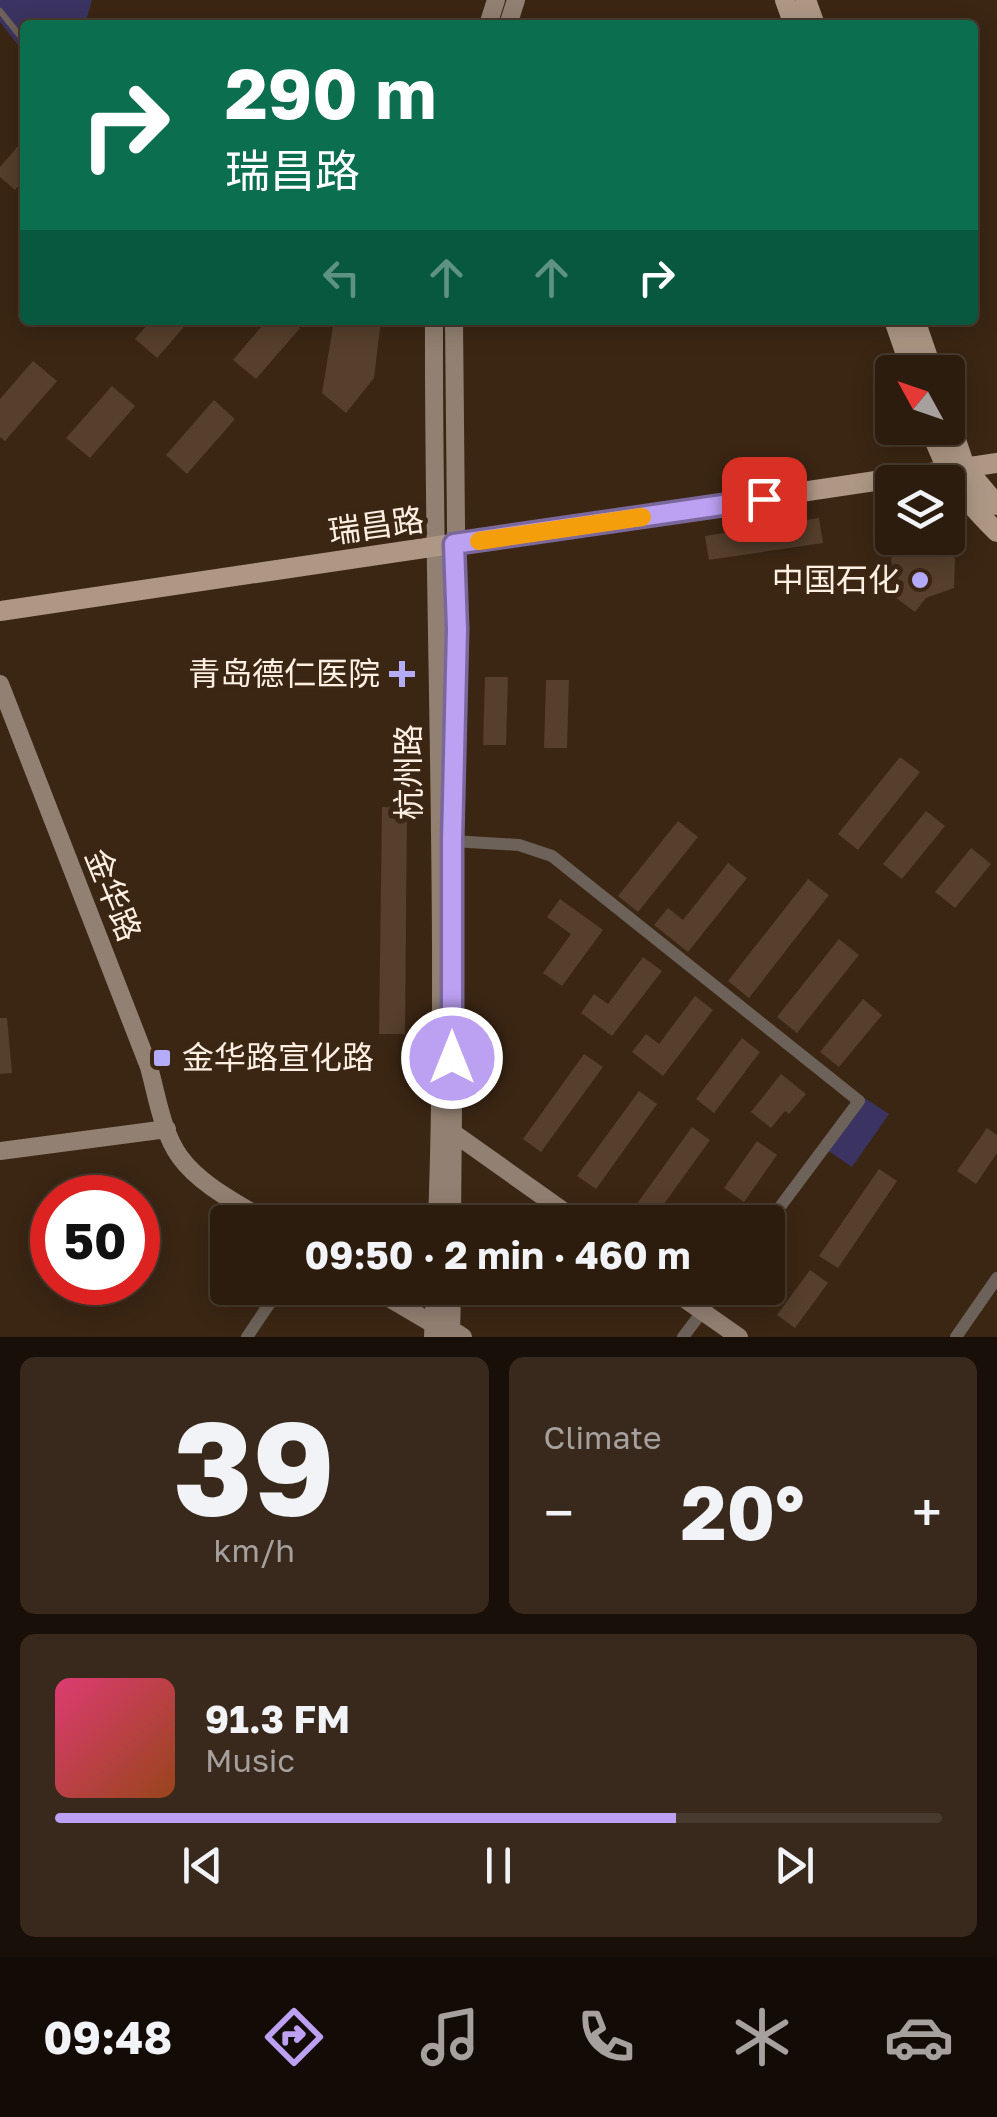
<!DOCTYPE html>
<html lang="en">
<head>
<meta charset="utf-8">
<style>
	body { margin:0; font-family:"Golos Text","Noto Sans SC",sans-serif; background:#38291c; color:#f1f3f6; height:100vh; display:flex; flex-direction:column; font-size:38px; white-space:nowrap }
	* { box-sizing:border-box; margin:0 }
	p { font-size:32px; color:#a6a19e }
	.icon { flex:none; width:55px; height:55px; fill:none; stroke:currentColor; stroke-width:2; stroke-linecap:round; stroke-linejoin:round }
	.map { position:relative; height:1337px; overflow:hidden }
	.details { display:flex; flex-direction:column; gap:20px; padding:20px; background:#180f08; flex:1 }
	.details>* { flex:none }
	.guide { position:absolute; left:20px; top:20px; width:958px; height:305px; border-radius:10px; box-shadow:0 5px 25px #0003,0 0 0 2px #483a2e; background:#0b6e4f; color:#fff; overflow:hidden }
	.needle { width:65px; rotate:310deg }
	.controls { position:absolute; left:875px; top:355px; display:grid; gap:20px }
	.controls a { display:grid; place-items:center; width:90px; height:90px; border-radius:10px; background:#2c1c0e; box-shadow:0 5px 25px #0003,0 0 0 2px #483a2e; font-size:50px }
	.speed { position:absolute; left:30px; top:1175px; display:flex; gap:20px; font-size:50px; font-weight:700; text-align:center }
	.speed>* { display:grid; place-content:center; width:130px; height:130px; border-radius:50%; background:#2c1c0e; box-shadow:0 5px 25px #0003,0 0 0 2px #483a2e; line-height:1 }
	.speed .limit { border:15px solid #d22; background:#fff; color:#111 }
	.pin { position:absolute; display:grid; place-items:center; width:85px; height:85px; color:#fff; margin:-42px; border-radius:20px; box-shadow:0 5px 15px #0006 }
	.me { position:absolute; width:110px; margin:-55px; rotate:0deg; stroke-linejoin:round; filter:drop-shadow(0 0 8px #0008) }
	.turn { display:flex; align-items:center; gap:35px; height:210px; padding:0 40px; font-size:45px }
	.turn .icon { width:130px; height:130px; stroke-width:2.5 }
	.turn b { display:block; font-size:70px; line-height:85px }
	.lanes { display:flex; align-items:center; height:95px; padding:0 40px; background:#0003; justify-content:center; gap:50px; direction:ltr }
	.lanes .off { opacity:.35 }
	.big { font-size:75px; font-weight:700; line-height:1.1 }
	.details .widget { flex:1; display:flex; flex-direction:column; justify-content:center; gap:15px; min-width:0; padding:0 35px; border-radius:15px; background:#38291c }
	.details .dial { align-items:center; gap:0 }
	.dial b { font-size:130px; line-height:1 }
	.song { display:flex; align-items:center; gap:30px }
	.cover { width:120px; height:120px; border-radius:15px; background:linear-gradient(135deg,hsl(340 70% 55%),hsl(20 70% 35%)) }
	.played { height:10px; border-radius:5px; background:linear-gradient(90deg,#bca0f2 70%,#483a2e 70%) }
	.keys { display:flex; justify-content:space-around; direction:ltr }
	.heat { display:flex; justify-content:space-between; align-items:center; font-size:55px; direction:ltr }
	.details .tiles { flex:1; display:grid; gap:20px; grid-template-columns:1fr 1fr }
	.widget:last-child { grid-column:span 2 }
	.trip { position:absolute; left:210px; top:1205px; width:575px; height:100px; border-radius:10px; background:#2c1c0e; box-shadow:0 5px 25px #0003,0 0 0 2px #483a2e; font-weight:700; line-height:100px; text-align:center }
	.dock { display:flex; height:160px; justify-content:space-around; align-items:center; background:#120b06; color:#a6a19e }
	.dock .icon { width:70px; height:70px }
	.dock .selected { color:#bca0f2 }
	.dock b { font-size:45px; color:#f1f3f6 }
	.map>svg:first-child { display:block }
</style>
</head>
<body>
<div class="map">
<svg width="997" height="1337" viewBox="0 0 997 1337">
	<rect width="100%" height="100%" fill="#3b2613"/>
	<path fill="#3b3462" d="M0,0H92L85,25H25V54L0,22Z
		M863,1097L889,1114L852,1167L827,1150Z"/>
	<path fill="#563f2c" d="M25,138V178L15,190L0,177V167Z
		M151,320H190L157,358L135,339Z
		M267,320H291L300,328L256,379L233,360Z
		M334,320H381L374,378L346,413L322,393Z
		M33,361L57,381L5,441L0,437V399Z
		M112,386L135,406L90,458L66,438Z
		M214,400L235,419L187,474L166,455Z
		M819,518L823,543L709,560L705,536Z
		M904,538H928L955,558L954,588L926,598L915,612L880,586L890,574L893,542Z
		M485,677H508L506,745H483Z
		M546,680H569L567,748H544Z
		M900,757L920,772L858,850L838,834Z
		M382,807L407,808L405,1034H379Z
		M926,811L945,826L902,879L883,864Z
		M678,821L698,837L638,912L618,896Z
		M971,848L991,864L955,908L935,892Z
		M728,863L747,878L688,952L654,925L668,908L683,920Z
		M808,879L829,895L749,998L728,981Z
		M560,899L603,930L562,986L543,973L571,934L547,917Z
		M839,939L859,955L797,1033L777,1017Z
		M643,957L662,971L612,1036L581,1013L594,994L608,1004Z
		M695,996L713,1010L663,1076L632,1052L646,1034L659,1044Z
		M863,999L882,1015L839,1067L820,1052Z
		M0,1018H7L12,1073L0,1074Z
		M742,1038L760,1052L714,1113L696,1099Z
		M584,1054L603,1067L541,1152L523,1139Z
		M781,1074L806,1094L789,1114L785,1111L771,1128L751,1112Z
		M639,1091L657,1104L596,1189L577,1176Z
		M692,1127L710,1140L651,1222H645L631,1212Z
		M987,1128L997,1135V1153L976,1184L957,1171Z
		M757,1141L777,1155L744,1202L724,1188Z
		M879,1169L897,1181L838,1268L819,1256Z
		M810,1270L828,1283L795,1328L777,1315Z"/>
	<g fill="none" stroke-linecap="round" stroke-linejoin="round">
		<path stroke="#6d6259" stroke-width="6" d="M0,11L25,42"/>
		<path stroke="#6d6259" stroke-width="12" d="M452,841L519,845L552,856L859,1101L768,1223
			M247,1337L280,1288
			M683,1337L720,1288
			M956,1337L997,1278"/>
		<path stroke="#928072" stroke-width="18" d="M488,25L496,0
			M508,25L516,0
			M434,320C433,621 448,922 437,1222
			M0,684L149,1067C157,1096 162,1132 180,1157C200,1185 239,1204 268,1222
			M452,852L457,629L454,320
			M445,1127L579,1222
			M0,1151L167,1129
			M452,1222L453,1108
			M372,1288L433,1324L451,1329L463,1337
			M669,1288L739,1337
			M433,1337L435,1288
			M451,1337L452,1288"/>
		<path stroke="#ae9785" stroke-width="20" d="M785,0L794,25
			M806,0L815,25
			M894,320L912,372
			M915,320L933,372
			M948,416L965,467L997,505
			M930,428C947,475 961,497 997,532
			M0,611L997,463"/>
	</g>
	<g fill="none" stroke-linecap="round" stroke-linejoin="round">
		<g stroke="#7a689d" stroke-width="25">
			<path id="route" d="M452,1058V841L457,629L454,544L764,499"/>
		</g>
		<use href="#route" stroke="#bca0f2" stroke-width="18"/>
		<path stroke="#f59e0b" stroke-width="18" d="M479,541L642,517"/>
	</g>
	<g fill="#b4acf9" stroke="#3b2613" stroke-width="4">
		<circle cx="920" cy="580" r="10"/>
		<path d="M397 659h10v10h10v10h-10v10h-10v-10h-10v-10h10z"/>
		<rect x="152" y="1048" width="20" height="20" rx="5"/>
	</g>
	<g text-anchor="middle" stroke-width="10" stroke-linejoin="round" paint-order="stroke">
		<g font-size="32" fill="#feefe3" stroke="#3b2613">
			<text transform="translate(376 526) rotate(-8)" y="11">瑞昌路</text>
			<text transform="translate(409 772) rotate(-90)" y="11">杭州路</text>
			<text transform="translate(113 895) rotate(68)" y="11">金华路</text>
		</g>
		<g font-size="32" fill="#feefe3" stroke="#3b2613" text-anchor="end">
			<text x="900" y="591">中国石化</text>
			<text x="380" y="685">青岛德仁医院</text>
			<text x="182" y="1069" text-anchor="start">金华路宣化路</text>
		</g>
	</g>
</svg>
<div class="controls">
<a><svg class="needle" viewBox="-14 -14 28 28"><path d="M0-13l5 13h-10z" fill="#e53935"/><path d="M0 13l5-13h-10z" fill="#a6a19e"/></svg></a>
<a><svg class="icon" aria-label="layers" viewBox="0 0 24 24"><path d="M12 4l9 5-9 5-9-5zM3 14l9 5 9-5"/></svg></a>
</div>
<div class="speed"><div class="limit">50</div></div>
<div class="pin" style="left:764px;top:499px;background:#d93025"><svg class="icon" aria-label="arrive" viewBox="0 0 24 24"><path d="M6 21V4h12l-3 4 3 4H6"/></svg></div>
<svg class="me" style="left:452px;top:1058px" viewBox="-20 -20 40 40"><circle r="17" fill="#bca0f2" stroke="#fff" stroke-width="3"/><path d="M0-11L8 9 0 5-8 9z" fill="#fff"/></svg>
<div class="trip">09:50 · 2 min · 460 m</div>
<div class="guide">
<div class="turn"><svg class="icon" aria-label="right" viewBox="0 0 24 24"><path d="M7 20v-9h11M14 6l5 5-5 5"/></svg><div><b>290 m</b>瑞昌路</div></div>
<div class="lanes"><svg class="icon off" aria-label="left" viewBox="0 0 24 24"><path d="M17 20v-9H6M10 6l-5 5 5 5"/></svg><svg class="icon off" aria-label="ahead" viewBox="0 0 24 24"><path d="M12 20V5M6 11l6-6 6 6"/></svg><svg class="icon off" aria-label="ahead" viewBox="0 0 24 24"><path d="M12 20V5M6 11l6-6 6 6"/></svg><svg class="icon" aria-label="right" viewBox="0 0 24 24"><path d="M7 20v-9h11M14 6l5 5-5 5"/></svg></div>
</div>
</div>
<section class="details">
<div class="tiles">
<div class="widget dial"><b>39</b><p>km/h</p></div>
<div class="widget"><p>Climate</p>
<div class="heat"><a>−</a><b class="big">20°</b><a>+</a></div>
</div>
<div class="widget">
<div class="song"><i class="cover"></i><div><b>91.3 FM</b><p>Music</p></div></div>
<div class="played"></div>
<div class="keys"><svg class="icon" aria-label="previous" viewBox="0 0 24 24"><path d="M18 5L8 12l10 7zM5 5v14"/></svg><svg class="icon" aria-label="pause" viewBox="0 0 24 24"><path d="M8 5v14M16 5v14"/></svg><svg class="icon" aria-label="next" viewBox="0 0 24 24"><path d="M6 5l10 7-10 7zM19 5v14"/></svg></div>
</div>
</div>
</section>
<nav class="dock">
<b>09:48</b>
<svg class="icon selected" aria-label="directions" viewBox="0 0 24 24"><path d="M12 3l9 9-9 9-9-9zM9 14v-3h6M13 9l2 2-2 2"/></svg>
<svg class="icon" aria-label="music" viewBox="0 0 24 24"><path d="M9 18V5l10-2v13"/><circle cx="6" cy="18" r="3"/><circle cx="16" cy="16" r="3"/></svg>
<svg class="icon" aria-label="phone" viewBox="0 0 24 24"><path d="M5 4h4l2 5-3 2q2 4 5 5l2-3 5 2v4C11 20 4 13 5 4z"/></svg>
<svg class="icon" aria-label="climate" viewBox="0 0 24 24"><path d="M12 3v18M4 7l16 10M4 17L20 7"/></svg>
<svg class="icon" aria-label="car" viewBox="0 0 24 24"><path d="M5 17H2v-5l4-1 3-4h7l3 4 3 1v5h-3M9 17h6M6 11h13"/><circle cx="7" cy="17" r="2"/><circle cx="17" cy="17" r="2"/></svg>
</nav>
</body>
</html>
